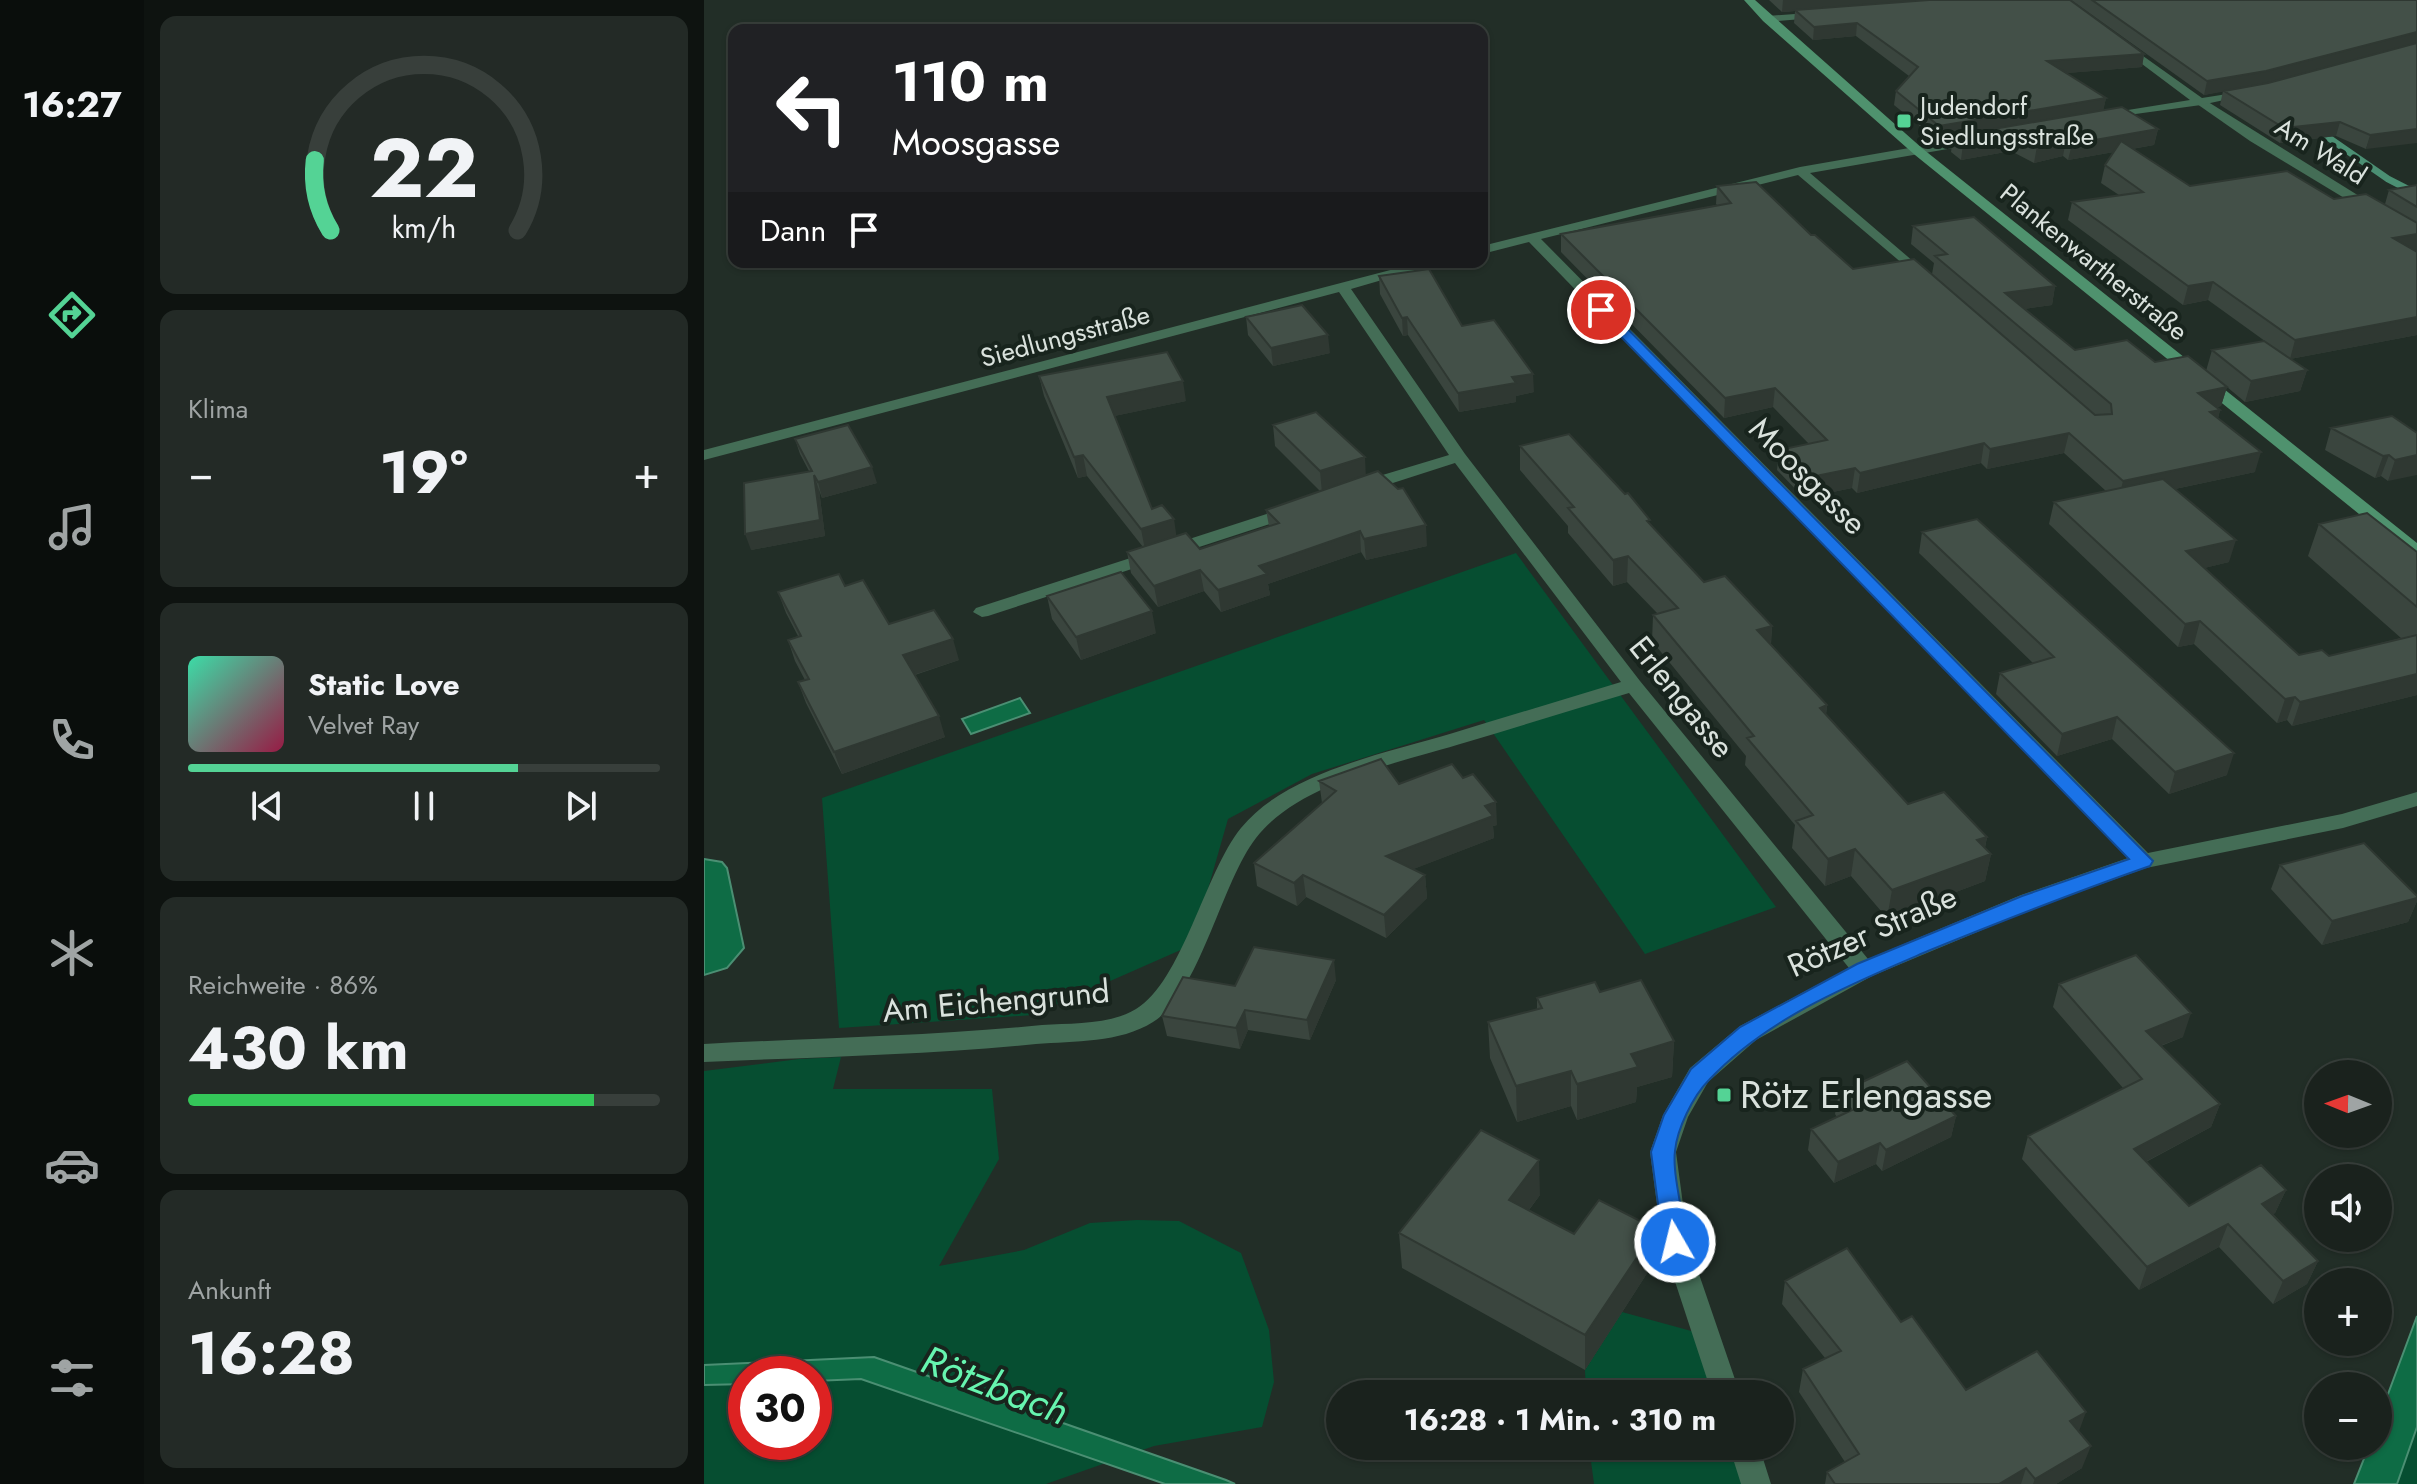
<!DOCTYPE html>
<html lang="de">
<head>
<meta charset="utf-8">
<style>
	body { margin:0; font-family:Jost,sans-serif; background:#232a26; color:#f1f3f6; height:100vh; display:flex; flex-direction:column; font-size:30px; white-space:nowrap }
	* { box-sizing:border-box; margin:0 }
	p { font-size:26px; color:#9fa4a4 }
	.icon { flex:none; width:44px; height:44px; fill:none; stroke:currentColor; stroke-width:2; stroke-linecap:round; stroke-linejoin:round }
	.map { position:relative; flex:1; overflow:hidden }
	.panel { display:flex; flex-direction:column; gap:16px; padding:16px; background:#0e1310; width:560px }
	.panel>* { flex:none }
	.guide { position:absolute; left:24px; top:24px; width:760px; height:244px; border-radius:16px; box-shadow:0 2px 6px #0004,0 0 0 2px #383f3b; background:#202124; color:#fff; overflow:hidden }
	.needle { width:52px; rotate:271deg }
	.tools { position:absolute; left:1600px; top:1060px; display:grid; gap:16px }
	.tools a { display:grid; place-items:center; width:88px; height:88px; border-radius:50%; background:#1a221d; box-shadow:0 2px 6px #0004,0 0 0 2px #383f3b; font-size:40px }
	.speed { position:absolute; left:24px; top:1356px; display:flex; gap:16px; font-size:40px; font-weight:700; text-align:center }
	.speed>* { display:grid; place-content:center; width:104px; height:104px; border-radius:50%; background:#1a221d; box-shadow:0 2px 6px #0004,0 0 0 2px #383f3b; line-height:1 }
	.speed .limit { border:12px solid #d22; background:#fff; color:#111 }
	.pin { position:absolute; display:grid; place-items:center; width:68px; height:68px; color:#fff; margin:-34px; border:4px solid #fff; border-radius:50%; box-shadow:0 2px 8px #0007 }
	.me { position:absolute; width:88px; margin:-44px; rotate:352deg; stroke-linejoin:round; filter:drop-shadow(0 0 6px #0008) }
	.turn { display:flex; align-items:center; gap:28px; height:168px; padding:0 32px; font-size:36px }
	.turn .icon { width:104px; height:104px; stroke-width:2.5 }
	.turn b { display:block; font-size:56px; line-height:68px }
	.then { display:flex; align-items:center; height:76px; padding:0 32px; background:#0003; gap:16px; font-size:30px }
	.big { font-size:60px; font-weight:700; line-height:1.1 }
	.panel .tile { flex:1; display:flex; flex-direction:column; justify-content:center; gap:12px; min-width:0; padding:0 28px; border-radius:16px; background:#232a26 }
	.panel .dial { align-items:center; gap:0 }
	.dial svg { height:208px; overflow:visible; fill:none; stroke:#383f3b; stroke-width:7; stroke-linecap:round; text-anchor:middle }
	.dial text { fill:#f1f3f6; stroke:none }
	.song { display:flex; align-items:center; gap:24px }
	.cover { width:96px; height:96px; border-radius:12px; background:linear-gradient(135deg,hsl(160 70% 55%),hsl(340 70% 35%)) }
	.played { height:8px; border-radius:4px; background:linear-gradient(90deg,#54d395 70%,#383f3b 70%) }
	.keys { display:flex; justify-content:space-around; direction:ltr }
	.heat { display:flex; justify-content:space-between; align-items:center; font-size:44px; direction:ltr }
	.charge { height:12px; border-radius:6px; background:linear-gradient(90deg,#34c759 86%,#383f3b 0) }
	.trip { position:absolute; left:622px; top:1380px; width:468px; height:80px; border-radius:40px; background:#1a221d; box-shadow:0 2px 6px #0004,0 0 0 2px #383f3b; font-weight:700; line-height:80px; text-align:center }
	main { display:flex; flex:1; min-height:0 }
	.menu { display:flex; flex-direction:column; width:144px; justify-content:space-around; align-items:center; background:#0a0e0c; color:#9fa4a4 }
	.menu .icon { width:56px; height:56px }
	.menu .active { color:#54d395 }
	.menu b { font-size:36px; color:#f1f3f6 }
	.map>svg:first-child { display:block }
</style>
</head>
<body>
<main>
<nav class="menu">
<b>16:27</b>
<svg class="icon active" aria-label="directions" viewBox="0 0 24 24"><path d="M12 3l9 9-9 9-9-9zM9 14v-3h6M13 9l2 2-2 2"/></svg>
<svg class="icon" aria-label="music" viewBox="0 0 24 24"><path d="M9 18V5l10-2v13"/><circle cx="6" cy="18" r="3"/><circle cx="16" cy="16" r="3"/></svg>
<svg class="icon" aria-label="phone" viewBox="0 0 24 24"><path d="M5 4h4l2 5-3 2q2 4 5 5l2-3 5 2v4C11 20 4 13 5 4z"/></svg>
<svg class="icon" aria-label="climate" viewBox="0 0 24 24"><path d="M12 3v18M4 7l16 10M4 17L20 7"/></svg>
<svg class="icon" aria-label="car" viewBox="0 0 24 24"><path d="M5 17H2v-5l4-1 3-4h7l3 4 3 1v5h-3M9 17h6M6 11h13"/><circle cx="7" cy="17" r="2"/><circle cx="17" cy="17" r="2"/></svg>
<svg class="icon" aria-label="filters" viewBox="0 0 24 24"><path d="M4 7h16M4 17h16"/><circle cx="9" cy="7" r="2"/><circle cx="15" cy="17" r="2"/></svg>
</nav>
<section class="panel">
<div class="tile dial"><svg viewBox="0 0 100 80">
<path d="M14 69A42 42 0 1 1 86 69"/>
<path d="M14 69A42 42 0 0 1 8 42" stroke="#54d395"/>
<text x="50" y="56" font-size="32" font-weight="700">22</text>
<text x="50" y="72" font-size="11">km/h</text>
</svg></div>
<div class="tile"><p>Klima</p>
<div class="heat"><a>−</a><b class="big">19°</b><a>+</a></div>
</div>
<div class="tile">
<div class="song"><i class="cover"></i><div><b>Static Love</b><p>Velvet Ray</p></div></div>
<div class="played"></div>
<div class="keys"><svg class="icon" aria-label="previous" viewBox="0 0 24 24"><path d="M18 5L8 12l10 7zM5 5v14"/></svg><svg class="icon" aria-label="pause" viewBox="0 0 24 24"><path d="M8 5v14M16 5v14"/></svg><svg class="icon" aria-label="next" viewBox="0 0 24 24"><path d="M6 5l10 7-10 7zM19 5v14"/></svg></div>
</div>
<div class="tile"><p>Reichweite · 86%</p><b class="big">430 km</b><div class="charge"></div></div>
<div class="tile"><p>Ankunft</p><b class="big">16:28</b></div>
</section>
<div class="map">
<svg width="1713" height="1484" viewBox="0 0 1713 1484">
	<rect width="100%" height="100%" fill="#222e27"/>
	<path fill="#064e31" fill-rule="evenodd" d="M812,553L1072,907L941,954L780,720L608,774L524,819L488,945L329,1015L135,1028L118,798Z
		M137,1057L129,1089H288L295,1159L235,1266L320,1250L386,1223L433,1220L475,1221L537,1253L565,1330L570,1382L558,1427L450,1446L342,1484H0V1071L95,1059ZM42,1374H110V1442H42Z
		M918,1312L1002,1335L1022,1394H882L881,1370Z
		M1713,1427V1484H1693Z
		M885,1446H1040L1052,1484H890Z"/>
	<path fill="#0e6c45" stroke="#4b8f73" stroke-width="2" d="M316,698L326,713L267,734L258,719Z
		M0,859L18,862L23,868L40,948L23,968L0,975Z
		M1713,1316V1427L1693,1484H1650L1665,1446H1674V1421Z
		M170,1357L522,1480L531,1484H461L157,1379L110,1381V1374H42V1384L0,1385V1365Z"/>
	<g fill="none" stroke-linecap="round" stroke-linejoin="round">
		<path stroke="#4b8f73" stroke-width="7" d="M1612,129L1684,179L1713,194"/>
		<path fill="#446d56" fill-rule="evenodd" d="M1493,100H1501L1713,232V242L1546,141L1493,104Z"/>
		<path fill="#446d56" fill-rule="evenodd" d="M1118,12L1122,13V17L1063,22L1058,19L1063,16Z
			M1418,41L1498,98L1542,91L1548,94L1497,105L1395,119V115L1399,114L1486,100L1414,46V42Z
			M1274,136L1280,140L1278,143L1106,173L1224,274V280L1219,281L1094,175L837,239L1444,853L1638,814L1713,792V806L1639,828L1442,868L1333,907L1168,976L1052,1040L1004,1082L984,1117L972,1152L984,1242L1036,1394H1008L958,1242L946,1152L959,1115L986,1068L1036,1026L1145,968L925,693C871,709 817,726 763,742C698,762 595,782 552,838C517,883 496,993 449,1022C416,1043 370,1041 332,1044C221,1055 111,1057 0,1062V1044C113,1038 225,1036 338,1025C368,1023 406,1025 432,1009C478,982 501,872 537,828C582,772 683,753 749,733C805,716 861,699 917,682L751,463L664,491H652L650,487L652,483L745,455L635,292L0,460V450L717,262H740L647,289L761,454L936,681L1164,959L1317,895L1424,858L825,242L778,254V246L1096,167Z
			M590,505L596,506L598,510L596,514L284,616L278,617L269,612L272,608Z
			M1025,1446H1055L1067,1484H1037Z"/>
		<path fill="#4f926e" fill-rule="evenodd" d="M1040,0H1051L1219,149L1713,543V557L1707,556L1211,155L1059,21Z"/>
	</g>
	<path fill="#3a453e" d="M1065,0H1366L1440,54L1438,67L1362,73L1402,98L1399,110L1454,129L1450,145L1428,149L1486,186L1681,204L1685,190L1713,185V251H1711L1713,335L1586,359L1603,370L1596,391L1541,402L1523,387L1517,406L1513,407L1516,410L1514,418L1551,472L1471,489L1525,562L1500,568L1595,655L1625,656L1697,638L1604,556L1615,524L1713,552V695L1588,726L1583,720L1573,723L1490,644L1474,647L1345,524L1350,502L1402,491L1360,453L1283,469L1277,463L1153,493L1148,488L1100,498L1073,470L1075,450L1105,444L1069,407L1020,418L857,252V234L1013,205L1012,204L1013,186L1107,235L1149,269L1391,415L1228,274L1230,263L1207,244L1209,226L1351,286L1348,305L1320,309L1371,350L1502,371L1508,350L1572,349L1504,300L1479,305L1364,220L1368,202L1415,195L1397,183L1401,165L1410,152L1364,160L1359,156L1330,163L1307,151L1257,160L1247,152L1249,138L1233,140L1190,105L1192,91L1205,76L1152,36L1109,40L1090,23L1091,11L1078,12Z
		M1367,0H1713L1662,149L1632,136L1576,143L1516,105L1519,91L1500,95Z
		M675,276L830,392L812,396V402L755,412L704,335L699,336L676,294Z
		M542,317L626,353L569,366L544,335Z
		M335,376L482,401L410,416L448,509L473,536L496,549L565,526L562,510L616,491L571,446L569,425L662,475L723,546L662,560L657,552L564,584L566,595L517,612L500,591L454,607L427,573L423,552L439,547L383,476L374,478L340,396Z
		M1627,428L1713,433L1684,481L1677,476L1671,478L1621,450Z
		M91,439L173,483L118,498L115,490L121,536L47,550L105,471L96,454Z
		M816,446L946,525L1000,582L1068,626L1067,644L1123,705L1122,715L1204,804L1283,837L1281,848L1287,854L1281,881L1183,918L1147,876L1121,886L1088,848L1091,825L1041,765L1042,756L948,641L949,615L954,614L923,582L909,586L864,533V526L816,470Z
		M1218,532L1523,775L1465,794L1408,739L1353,756L1292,694L1296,673L1329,663L1215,553Z
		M141,586L185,624L255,660L211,675L241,737L138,774L102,703L94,682L101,680L91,661L84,640L94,636L82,613L74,592Z
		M343,596L452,633L377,660L348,619Z
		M615,781L695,784L793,825L789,826L790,838L709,869L721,875L723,898L682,938L602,897L593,906L553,886L550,863L618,803Z
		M1576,865L1713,896V901L1704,922L1618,945L1567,889Z
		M632,980L606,1040L544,1030L536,1049L463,1036L458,1016L531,986Z
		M1355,984L1479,1037L1457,1046L1516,1104L1507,1127L1442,1162L1485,1206L1582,1190L1571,1213L1569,1214L1614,1261L1603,1284L1569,1304L1515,1247L1435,1290L1318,1159L1324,1136L1419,1088L1349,1007Z
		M896,992L970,1041L968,1077L933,1087L932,1102L873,1120L867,1106L813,1122L786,1058L784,1022L833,1009V998Z
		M1135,1093L1252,1116L1247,1137L1178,1171L1172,1164L1130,1183L1104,1150L1107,1129L1133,1117L1131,1114Z
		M836,1195L825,1210L870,1234L949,1264L881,1370L698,1268L695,1233Z
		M1081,1281L1197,1322L1262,1390L1375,1432L1378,1468L1352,1484H1121L1123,1472L1141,1462L1095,1392L1099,1369L1121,1358L1078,1304Z"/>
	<path fill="#2f3832" d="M1079,0H1235L1078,12Z
		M1153,23L1152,36L1109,40L1110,27Z
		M1713,32V44L1558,85L1500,95L1503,81Z
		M1440,54L1438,67L1340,75L1343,61Z
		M1402,98L1399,112L1249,136V138L1233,140L1235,126Z
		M1636,122L1632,136L1576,143L1580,128Z
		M1454,129L1450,145L1364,160L1368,144Z
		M1713,129V143L1662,149L1666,135Z
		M1310,134L1307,151L1257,160L1259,144Z
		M1362,140L1359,156L1330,163L1333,146Z
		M1713,234V251L1684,256L1689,238Z
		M1509,282L1504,300L1479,305L1484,286Z
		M1351,286L1348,305L1298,312L1301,293Z
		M703,317L704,335L699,336L698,318Z
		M1713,317V335L1586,359L1591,340Z
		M624,335L626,353L569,366L567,348Z
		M1603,370L1596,391L1541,402L1547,381Z
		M829,374L830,392L812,396V402L755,412L754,393L808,377Z
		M479,381L482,401L406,417L403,397Z
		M1523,387L1517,406L1488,412L1494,393Z
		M1071,388L1069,407L1020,418L1021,398Z
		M1516,410L1511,430L1506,412Z
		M1365,433L1360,453L1283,469L1286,449Z
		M1280,443L1277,463L1153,493L1156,473Z
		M1557,452L1551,472L1414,501L1419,481Z
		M379,455L383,476L374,478L370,457Z
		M1685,455L1677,476L1671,478L1679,456Z
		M1713,455V475L1684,481L1691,460Z
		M661,457L662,479L618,493L616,471Z
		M168,467L173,483L118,498L114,482Z
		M1151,468L1148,488L1100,498L1102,478Z
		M110,475L115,490L121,536L47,550L41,534Z
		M470,519L473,540L441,550L437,529Z
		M722,525L723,546L662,560L660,539Z
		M656,531L657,552L564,584L566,595L517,612L514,590L555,566Z
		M1532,540L1525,562L1476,574L1482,551Z
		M924,556L923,582L909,586V560Z
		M496,570L500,591L454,607L450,586Z
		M448,611L452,633L377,660L372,637Z
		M1496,621L1490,644L1474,647L1481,624Z
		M1068,626L1066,652L1053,630Z
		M249,639L255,660L206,676L199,655Z
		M1713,674V695L1588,726L1596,702Z
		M1591,697L1583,720L1573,723L1581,699Z
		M1123,705L1120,732L1116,708Z
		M235,716L241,737L138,774L130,752Z
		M1413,717L1408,739L1353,756L1358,734Z
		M1530,753L1523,775L1465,794L1471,772Z
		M792,802L793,825L789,826L790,838L684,879L682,856L781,806Z
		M1283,837L1279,857L1287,854L1281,881L1183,918L1188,890L1273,840Z
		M1151,849L1147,876L1121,886L1124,859Z
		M599,875L602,897L593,906L590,883Z
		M721,875L723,898L682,938L680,915Z
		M1713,898V901L1704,922L1618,945L1628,921Z
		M630,960L632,980L606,1040L603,1020Z
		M541,1010L544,1030L536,1049L532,1028Z
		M1487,1013L1479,1037L1434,1054L1442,1031Z
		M970,1041L968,1077L933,1087L932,1102L873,1120V1084L927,1054Z
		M867,1071V1106L813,1122L812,1086Z
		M1516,1104L1507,1127L1422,1172L1430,1149Z
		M1252,1116L1247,1137L1178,1171L1182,1150Z
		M1176,1143L1172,1164L1130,1183L1134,1162Z
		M835,1160L836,1195L806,1235L805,1200Z
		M1582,1190L1571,1213L1548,1227L1558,1204Z
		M1524,1224L1515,1247L1435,1290L1443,1267Z
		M952,1229L949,1264L881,1370V1335Z
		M1614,1261L1603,1284L1569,1304L1579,1281Z
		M1382,1412L1374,1434L1366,1421Z
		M1387,1446L1378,1468L1352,1484H1329L1331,1479Z
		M1322,1468L1317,1484H1295Z"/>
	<path fill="#435048" stroke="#2f3832" stroke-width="2" d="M1225,0H1366L1440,54L1343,61L1402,98L1235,126L1192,91L1214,67L1153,23L1110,27L1091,10Z
		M1388,0H1713V32L1562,71L1503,81Z
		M1713,43V129L1666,135L1636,122L1580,128L1520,91L1564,83Z
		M1418,107L1454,129L1368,144L1362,140L1333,146L1310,134L1259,144L1249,136Z
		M1417,141L1486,186L1583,171L1630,199L1662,194L1713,223V234L1689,238L1713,252V317L1591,340L1509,282L1484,286L1368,202L1439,192L1401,165Z
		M1052,182L1107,235H1111L1149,269L1210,259L1391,415L1408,414L1407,404L1231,256L1243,254L1209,226L1270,217L1351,286L1301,293L1371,350L1423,340L1451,362L1484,356L1523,387L1494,393L1516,410L1506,412L1557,452L1419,481L1365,433L1286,449L1280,443L1156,473L1151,468L1102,478L1075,450L1123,440L1071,388L1021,398L857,234L1027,203L1013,186Z
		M1713,185V207L1685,190Z
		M725,269L758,326L790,320L829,374L808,377L812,383L754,393L703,317L698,318L675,276Z
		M598,305L624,335L567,348L542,317Z
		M1560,341L1603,370L1547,381L1508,350Z
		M463,352L479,381L403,397L448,509L458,505L470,519L437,529L379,455L370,457L335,376Z
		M612,412L661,457L616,471L569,425Z
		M1688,416L1713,433V455L1691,460L1685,455L1679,456L1627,428Z
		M144,425L168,467L114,482L110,475L116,520L41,534L40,483L108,471L91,439Z
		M865,434L921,494L924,493L946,520L943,521L1000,582L1021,576L1068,626L1053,630L1123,705L1116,708L1204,804L1240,792L1283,837L1273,840L1287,854L1188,890L1151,849L1124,859L1092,821L1109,815L1043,738L1050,736L949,615L974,608L924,556L909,560L864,508L870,507L816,446Z
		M674,471L694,489L699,488L722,525L660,539L656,531L555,566L563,574L514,590L496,570L450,586L423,552L482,533L496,549L575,523L562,510Z
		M1459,479L1532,540L1482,551L1595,655L1618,650L1625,656L1713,635V674L1596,702L1591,697L1581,699L1496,621L1481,624L1350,502Z
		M1663,513L1713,552V607L1615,524Z
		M1273,519L1530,753L1471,772L1413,717L1358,734L1296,673L1350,657L1218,532Z
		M417,572L448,611L372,637L343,596Z
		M135,574L141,586L159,580L185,624L230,610L249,639L199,655L235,716L130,752L94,682L105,679L84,640L97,636L74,592Z
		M677,759L695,784L748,764L759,778L769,774L792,802L781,806L789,816L682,856L721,875L680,915L599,875L590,883L550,863L632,791L615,781Z
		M1660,843L1713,896V898L1628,921L1576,865Z
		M550,947L630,960L603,1020L541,1010L532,1028L458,1016L479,977L531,986Z
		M1432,955L1487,1013L1442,1031L1516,1104L1430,1149L1485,1206L1557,1165L1582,1190L1558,1204L1614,1261L1579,1281L1524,1224L1443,1267L1324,1136L1438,1079L1355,984Z
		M937,980L970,1041L927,1054L934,1067L873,1084L867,1071L812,1086L784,1022L838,1008L833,998L891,982L896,992Z
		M1203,1061L1252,1116L1182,1150L1176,1143L1134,1162L1107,1129L1148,1110L1135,1093Z
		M777,1130L835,1160L805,1200L870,1234L895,1200L952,1229L881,1335L695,1233Z
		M1143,1248L1197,1322L1208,1316L1262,1390L1333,1351L1382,1412L1366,1421L1387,1446L1331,1479L1322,1468L1295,1484H1131L1123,1472L1155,1454L1099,1369L1137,1351L1081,1281Z"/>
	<path fill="#1a73e8" stroke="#114b97" stroke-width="2" d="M893,307H902L1449,861L1446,866C1371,892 1298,921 1224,951C1147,984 1063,1018 1005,1080C989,1096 973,1129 971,1151C968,1173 980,1218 983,1242L980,1249L971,1252L963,1249L959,1242L947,1152L960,1115L987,1069L1036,1027L1153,964L1318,896L1425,859L893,312Z"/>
	<g fill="#54d395" stroke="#18241d" stroke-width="3">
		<rect x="1192" y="113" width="16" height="16" rx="4"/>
		<rect x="1012" y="1087" width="16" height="16" rx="4"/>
	</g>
	<g text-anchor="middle" stroke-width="8" stroke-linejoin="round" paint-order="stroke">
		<g font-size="26" fill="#dae2dd" stroke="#18241d" text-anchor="start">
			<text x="1216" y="115">Judendorf<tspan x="1216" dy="30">Siedlungsstraße</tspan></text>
		</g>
		<g font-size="26" fill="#dae2dd" stroke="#18241d">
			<text transform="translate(1617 151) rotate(32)" y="9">Am Wald</text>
			<text transform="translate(1390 262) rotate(39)" y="9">Plankenwartherstraße</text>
			<text transform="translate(361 336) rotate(-15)" y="9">Siedlungsstraße</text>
		</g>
		<g font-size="32" fill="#dae2dd" stroke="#18241d">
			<text transform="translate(1104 476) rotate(45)" y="11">Moosgasse</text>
			<text transform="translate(978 697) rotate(51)" y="11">Erlengasse</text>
			<text transform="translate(1168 931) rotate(-24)" y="11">Rötzer Straße</text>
			<text transform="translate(292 1001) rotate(-5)" y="11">Am Eichengrund</text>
		</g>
		<g font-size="38" fill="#dae2dd" stroke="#18241d" text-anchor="start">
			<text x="1036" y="1108">Rötz Erlengasse</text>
		</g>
		<g font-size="40" font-style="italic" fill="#66f5af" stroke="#18241d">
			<text transform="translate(291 1385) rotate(21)" y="14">Rötzbach</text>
		</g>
	</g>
</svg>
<div class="tools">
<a><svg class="needle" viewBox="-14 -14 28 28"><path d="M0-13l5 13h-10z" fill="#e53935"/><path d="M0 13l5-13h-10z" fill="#9fa4a4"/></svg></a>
<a><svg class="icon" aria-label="sound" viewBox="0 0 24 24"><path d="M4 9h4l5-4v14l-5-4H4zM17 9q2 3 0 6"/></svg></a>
<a>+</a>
<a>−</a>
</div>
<div class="speed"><div class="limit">30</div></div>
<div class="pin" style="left:897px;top:310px;background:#d93025"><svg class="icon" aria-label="arrive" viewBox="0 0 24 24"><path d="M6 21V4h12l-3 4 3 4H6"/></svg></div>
<svg class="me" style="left:971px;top:1242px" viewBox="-20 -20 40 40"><circle r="17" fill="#1a73e8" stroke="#fff" stroke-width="3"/><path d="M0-11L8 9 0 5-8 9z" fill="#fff"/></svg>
<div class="trip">16:28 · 1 Min. · 310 m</div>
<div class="guide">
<div class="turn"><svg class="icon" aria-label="left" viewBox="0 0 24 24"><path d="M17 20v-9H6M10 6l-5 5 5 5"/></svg><div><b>110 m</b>Moosgasse</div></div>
<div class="then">Dann<svg class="icon" aria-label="arrive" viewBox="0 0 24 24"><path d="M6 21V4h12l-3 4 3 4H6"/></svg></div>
</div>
</div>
</main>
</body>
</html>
